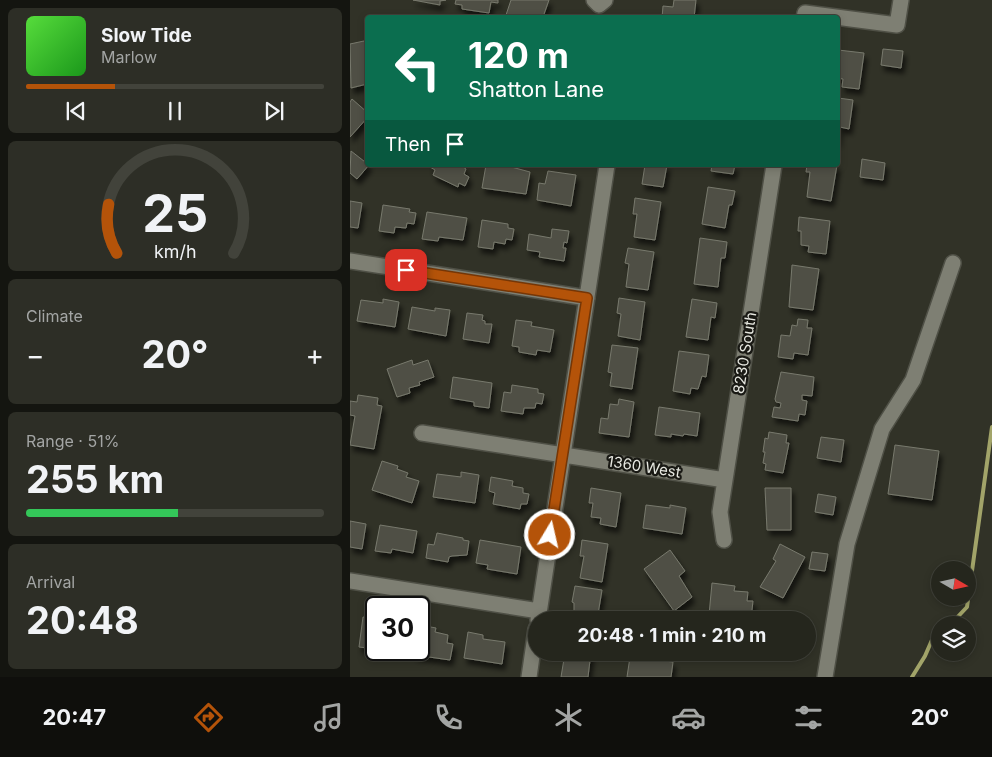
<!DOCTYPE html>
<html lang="en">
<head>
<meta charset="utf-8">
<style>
	body { margin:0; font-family:Inter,sans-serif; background:#2d2e26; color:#f1f3f6; height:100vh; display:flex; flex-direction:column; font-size:19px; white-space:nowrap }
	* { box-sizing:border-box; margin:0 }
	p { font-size:16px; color:#a3a5a4 }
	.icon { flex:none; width:28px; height:28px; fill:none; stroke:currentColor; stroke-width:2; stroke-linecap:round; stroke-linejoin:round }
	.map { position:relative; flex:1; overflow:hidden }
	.side { display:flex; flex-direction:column; gap:8px; padding:8px; background:#141510; width:350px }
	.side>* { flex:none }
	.top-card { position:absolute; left:15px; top:15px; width:475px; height:152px; border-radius:5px; box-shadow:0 2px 8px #0003,0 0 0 1px #42433b; background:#0b6e4f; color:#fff; overflow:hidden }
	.needle { width:32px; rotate:99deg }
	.controls { position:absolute; left:581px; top:561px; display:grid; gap:10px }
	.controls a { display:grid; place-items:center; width:45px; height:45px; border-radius:50%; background:#25261d; box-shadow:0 2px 8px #0003,0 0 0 1px #42433b; font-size:25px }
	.speed { position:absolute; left:15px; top:596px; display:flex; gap:10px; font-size:25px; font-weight:700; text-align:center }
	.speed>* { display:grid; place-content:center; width:65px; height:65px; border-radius:50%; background:#25261d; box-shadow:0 2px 8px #0003,0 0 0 1px #42433b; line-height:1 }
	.speed .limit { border:2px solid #111; border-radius:8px; background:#fff; color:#111 }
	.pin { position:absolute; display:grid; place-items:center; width:42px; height:42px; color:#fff; margin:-21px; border-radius:10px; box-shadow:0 2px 8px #0006 }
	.me { position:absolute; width:55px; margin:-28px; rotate:9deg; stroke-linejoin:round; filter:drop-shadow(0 0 4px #0008) }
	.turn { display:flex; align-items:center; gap:18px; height:105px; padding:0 20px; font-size:22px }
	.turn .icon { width:65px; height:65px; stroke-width:2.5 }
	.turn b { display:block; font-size:35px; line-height:42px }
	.then { display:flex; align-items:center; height:48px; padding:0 20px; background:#0003; gap:10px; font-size:19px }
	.big { font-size:38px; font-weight:700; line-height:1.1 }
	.side .card { flex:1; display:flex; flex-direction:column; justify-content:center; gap:8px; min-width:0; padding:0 18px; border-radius:8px; background:#2d2e26 }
	.side .dial { align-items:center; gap:0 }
	.dial svg { height:130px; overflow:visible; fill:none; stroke:#42433b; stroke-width:7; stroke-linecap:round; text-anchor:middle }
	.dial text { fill:#f1f3f6; stroke:none }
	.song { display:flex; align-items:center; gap:15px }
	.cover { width:60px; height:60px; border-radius:8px; background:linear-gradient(135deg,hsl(110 70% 55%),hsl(120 70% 35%)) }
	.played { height:5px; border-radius:2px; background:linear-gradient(90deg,#b45309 30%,#42433b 30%) }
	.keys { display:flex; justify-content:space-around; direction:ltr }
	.heat { display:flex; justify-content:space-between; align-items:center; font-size:28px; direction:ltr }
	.charge { height:8px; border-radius:4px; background:linear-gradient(90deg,#34c759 51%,#42433b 0) }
	.trip { position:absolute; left:178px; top:611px; width:288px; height:50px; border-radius:25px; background:#25261d; box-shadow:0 2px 8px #0003,0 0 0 1px #42433b; font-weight:700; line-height:50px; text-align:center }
	.tabs { display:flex; height:80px; justify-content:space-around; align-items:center; background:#0f0f0c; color:#a3a5a4 }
	.tabs .icon { width:35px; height:35px }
	.tabs .active { color:#b45309 }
	.tabs b { font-size:22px; color:#f1f3f6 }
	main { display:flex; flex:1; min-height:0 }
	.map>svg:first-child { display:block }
</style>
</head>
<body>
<main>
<section class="side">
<div class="card">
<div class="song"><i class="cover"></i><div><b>Slow Tide</b><p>Marlow</p></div></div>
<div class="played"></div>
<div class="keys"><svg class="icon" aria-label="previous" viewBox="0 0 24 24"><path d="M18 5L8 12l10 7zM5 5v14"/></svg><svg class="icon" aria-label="pause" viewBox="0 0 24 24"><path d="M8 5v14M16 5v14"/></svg><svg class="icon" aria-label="next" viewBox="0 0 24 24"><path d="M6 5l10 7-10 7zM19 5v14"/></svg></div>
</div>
<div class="card dial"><svg viewBox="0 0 100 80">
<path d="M14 69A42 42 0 1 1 86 69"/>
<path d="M14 69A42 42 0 0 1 9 39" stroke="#b45309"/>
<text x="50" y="56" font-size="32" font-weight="700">25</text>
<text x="50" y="72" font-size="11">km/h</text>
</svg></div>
<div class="card"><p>Climate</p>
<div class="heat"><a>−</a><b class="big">20°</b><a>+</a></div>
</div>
<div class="card"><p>Range · 51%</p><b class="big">255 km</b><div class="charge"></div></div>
<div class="card"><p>Arrival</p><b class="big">20:48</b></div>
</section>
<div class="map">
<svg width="642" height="677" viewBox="0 0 642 677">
	<defs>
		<filter id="shadow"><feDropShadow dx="3" dy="5.5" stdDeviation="2.5" flood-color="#0009"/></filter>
	</defs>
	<rect width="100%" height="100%" fill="#313227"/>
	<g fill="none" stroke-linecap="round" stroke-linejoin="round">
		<path stroke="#a2a469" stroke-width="4" d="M600,625L617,607L642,427
			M562,677L575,656L585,633L590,630"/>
	</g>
	<path fill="#4f5045" stroke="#78796d" filter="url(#shadow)" d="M63,0H96L90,1V5Z
		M106,0H148V3L141,2L139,13L112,9V5L105,4Z
		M161,0H199L193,17L186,15L185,18H155Z
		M324,0H346L344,18H312L313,6L323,7Z
		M14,41L18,48V76H16L17,84L1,88L0,44Z
		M533,49L553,51L551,68L531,65Z
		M488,50L514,53L509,89L492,87L493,79L488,78Z
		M488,98L503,100L499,129L490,127L488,142Z
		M2,99L18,113V117L0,137V102Z
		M1,151L19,165L7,179L0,173Z
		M512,159L535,163L533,180L510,177Z
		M81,165H110L116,169L114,174L119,177L115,186L109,183L108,187L83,175L85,170L80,167Z
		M136,165H154L180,172L176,194L132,188Z
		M295,165H317L313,187L292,184Z
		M362,165H385L383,174L361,171Z
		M457,165H487L481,201L457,197L460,172H456Z
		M198,171L226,175L221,206L187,200L189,183L195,184Z
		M358,187L385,191L382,205H379L375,228L352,224Z
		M285,198L311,202L305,240L284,237L287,214H283Z
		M0,201L12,203L8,228L0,227Z
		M33,205L60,209L59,212L66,213L64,224L57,223L56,228L45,227L44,233L29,231Z
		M77,212L117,218L113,240L89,237L88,241L72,239Z
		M449,217L480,221L476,254L458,252L459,246L451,245V231H448Z
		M132,220L158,224V228L164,229L162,240L156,239L155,244L144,242L143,249L128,247Z
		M202,229L219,231L217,243L214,242L213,248H216L214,261L189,257L190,252L177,250L179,234L201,238Z
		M350,238L377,242L375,258H371L368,287L344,284Z
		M278,248L304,252L298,290L276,287L279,264L275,263Z
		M442,265L469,269L463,310L439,307Z
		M269,298L295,302L290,340L268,336L271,314L267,313Z
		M33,299L49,302L45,327L7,321L11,300L33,303Z
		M342,299L367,303L365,318L361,317L358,340L336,337Z
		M62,307L85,311V308L100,310L96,336L58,329Z
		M117,313L133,315L132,320L135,321V324H142L139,343L113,339Z
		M448,319L458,320L457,328H462L458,355L444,353L443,359L428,357L431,335L440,336L442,325L447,326Z
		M166,320L182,322L181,326L204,330L200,352L187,350L186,355L169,352V347L162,346Z
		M262,345L288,348L282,389L260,386L262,373L258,372Z
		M329,351L359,355L356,377L352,376L348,389L341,388L340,394L323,391Z
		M62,360L63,365L78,360L84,377L69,382L70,385L59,388L60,393L47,397L37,369Z
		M431,372L464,377L462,396L452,395V400L457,401L455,415L449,414L448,421L422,417L424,407L430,408L431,403L426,402L425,399Z
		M103,377L142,383L139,408L124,406V402L100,398Z
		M162,385L188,389V393L194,394L192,404L186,403L185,408H174L173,414L151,411L154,392L161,393Z
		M8,395L28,398L27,405L32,406L24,449L0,445L5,416L0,415V401L7,402Z
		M269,399L284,402L279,437L249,433L251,418L258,419L260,404L268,405Z
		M309,407L350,413L347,436L334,434L333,436L321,434V437L305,435Z
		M419,432L437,435L436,443H439L433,473L415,470L416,464L413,463L415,452H413L415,438L418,439Z
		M471,437L494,440L491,462L467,458Z
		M545,445L589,451L582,500L538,494Z
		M32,461L48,466L47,469L58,473L56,477L69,481L62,503L22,490Z
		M111,472L129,475L125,503L83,497L87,474L111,477Z
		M141,477L163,481L162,486L173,488V493L179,494L177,504H171L170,509L143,504L145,493L139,491Z
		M241,488L271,493L266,527L250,524L251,518L241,517L243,503H239Z
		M415,488H441V530H417Z
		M468,494L486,497L483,515L465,512Z
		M296,505L320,508V505L336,508L332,534L293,528Z
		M0,521L16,524L12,549L0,547Z
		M30,525L67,531L63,553L42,549L41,553L25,551Z
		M87,533L113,538V540L119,541L117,555L102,556L99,557L98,562L76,558L78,544L84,545Z
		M130,540L171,547L167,574L137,569L138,565L126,563Z
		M232,540L258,544L252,582L230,578L234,556H230Z
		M430,544L455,557L433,598L410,587L426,561L423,559Z
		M320,550L335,571L329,576L342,597L324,611L294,569Z
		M462,552L478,554L475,571L459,569Z
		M362,583L385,586L384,591L398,592L397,601H403L401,619L359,615Z
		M225,586L252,590L247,620H224V603L222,602Z
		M13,617L26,619V649L9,647Z
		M70,625L86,628L85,632L98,635L97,643L103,644L100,660L65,655L66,650H69Z
		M118,632L133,635V639L155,642L152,664L114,658Z
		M218,652H241L238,677H211L214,659L217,660Z
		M280,657L323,662L321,677H277Z"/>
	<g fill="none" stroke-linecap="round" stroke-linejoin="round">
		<g stroke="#4f5046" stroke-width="18">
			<path id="minor" d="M244,0L249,5L255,0
				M454,18L455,13L547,25L551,0
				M0,261L237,298
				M72,433L375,480
				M374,540L370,512L375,480L424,165
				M0,581L189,611
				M188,620L257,165
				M179,677L186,629
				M475,677L497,544L532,429L563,380L603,263"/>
		</g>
		<use href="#minor" stroke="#7e7f73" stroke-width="15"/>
	</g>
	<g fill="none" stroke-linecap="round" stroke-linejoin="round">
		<g stroke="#753606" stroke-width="12">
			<path id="route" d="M56,270L237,298L200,535"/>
		</g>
		<use href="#route" stroke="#b45309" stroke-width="9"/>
	</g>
	<g text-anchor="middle" stroke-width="4.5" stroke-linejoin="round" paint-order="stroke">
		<g font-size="15" fill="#e7e8e1" stroke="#191914">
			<text transform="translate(395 353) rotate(-81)" y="5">8230 South</text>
			<text transform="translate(294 467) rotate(9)" y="5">1360 West</text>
		</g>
	</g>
</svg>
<div class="controls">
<a><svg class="needle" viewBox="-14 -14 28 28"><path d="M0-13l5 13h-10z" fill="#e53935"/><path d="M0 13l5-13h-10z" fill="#a3a5a4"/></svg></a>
<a><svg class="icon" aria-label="layers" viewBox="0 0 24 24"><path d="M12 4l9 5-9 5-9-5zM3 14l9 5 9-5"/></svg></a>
</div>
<div class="speed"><div class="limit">30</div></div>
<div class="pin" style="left:56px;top:270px;background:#d93025"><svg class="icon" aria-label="arrive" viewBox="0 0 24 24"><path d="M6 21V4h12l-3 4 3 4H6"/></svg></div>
<svg class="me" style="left:200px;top:535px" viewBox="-20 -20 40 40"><circle r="17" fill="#b45309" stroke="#fff" stroke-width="3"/><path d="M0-11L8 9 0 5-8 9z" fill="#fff"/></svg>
<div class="trip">20:48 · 1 min · 210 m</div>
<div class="top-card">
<div class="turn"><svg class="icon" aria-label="left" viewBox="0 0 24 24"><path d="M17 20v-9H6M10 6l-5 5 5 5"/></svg><div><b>120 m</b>Shatton Lane</div></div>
<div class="then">Then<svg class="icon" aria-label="arrive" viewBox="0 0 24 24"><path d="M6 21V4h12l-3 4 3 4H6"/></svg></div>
</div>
</div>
</main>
<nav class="tabs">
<b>20:47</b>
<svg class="icon active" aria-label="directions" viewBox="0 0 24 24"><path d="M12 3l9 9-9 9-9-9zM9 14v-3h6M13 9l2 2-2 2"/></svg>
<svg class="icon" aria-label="music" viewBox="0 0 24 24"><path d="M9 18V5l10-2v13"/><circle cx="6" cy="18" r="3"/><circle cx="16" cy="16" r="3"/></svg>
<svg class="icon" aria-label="phone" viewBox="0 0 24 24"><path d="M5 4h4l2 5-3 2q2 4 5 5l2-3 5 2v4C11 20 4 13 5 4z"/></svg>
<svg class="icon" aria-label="climate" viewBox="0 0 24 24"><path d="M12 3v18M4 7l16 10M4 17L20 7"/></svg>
<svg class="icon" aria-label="car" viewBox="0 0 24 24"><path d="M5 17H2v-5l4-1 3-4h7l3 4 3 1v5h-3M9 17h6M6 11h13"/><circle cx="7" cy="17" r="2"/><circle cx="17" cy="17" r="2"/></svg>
<svg class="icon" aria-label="filters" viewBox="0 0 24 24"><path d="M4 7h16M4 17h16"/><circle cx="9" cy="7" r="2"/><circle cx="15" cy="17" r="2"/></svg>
<b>20°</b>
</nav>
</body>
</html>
